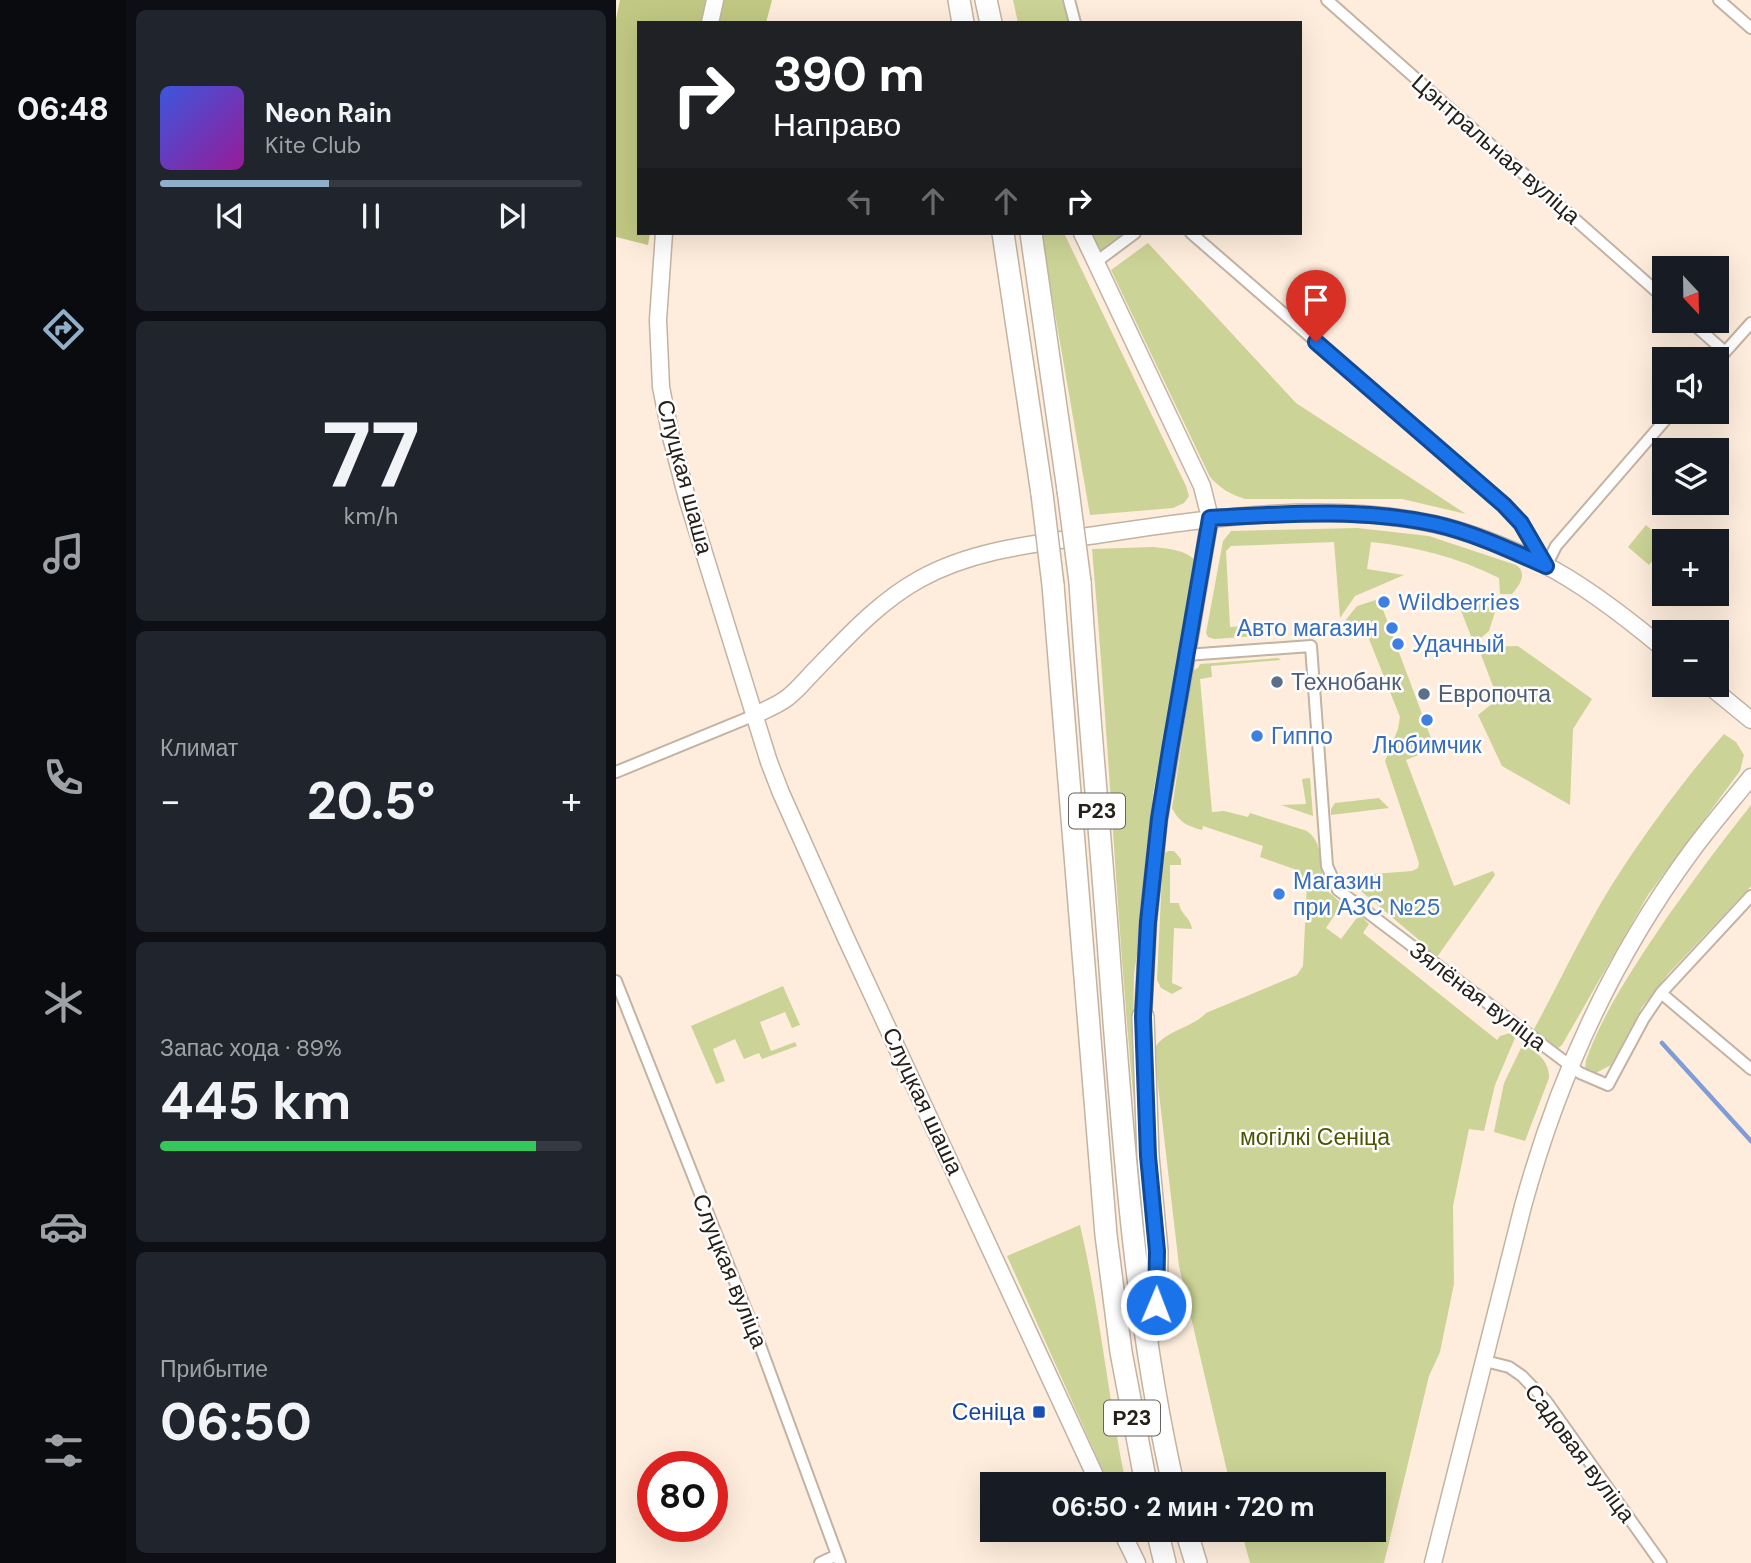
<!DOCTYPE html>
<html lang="ru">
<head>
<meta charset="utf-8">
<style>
	body { margin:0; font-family:"DM Sans",sans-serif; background:#20242c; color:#f1f3f6; height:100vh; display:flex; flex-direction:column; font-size:26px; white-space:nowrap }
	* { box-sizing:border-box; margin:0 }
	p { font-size:23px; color:#9ea1a6 }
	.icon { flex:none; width:38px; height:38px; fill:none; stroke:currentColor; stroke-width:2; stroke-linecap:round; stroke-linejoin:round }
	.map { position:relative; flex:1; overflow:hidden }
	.details { display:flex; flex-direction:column; gap:10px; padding:10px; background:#0d0f14; width:490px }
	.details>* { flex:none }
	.hud { position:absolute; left:21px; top:21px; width:665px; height:214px; border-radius:0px; box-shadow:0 7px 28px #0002; background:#202124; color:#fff; overflow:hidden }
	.needle { width:46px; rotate:158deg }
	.fabs { position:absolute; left:1036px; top:256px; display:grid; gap:14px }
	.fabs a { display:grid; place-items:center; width:77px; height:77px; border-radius:0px; background:#171b24; box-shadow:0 7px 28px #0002; font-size:35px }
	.speed { position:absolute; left:21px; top:1451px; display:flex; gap:14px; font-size:35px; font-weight:700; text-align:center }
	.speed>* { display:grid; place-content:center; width:91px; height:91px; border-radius:50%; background:#171b24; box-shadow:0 7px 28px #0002; line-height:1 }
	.speed .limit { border:10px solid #d22; background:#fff; color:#111 }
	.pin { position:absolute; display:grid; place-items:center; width:60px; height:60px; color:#fff; margin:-72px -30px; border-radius:50% 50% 50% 0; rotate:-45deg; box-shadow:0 0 7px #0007 }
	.pin .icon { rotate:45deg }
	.me { position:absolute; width:77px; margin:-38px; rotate:1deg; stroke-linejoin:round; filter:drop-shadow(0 0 5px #0008) }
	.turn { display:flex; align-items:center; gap:24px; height:147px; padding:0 21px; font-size:32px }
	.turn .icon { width:91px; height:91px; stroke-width:2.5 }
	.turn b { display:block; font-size:49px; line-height:60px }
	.lanes { display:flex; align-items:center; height:66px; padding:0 21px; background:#0003; justify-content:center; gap:35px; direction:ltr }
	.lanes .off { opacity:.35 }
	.big { font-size:52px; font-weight:700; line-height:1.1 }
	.details .card { flex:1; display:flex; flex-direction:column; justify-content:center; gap:10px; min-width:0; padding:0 24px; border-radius:10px; background:#20242c }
	.details .dial { align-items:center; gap:0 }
	.dial b { font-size:91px; line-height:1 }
	.song { display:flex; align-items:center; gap:21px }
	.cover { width:84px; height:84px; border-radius:10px; background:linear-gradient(135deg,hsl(230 70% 55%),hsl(300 70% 35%)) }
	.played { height:7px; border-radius:4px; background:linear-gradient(90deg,#90afc9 40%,#363941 40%) }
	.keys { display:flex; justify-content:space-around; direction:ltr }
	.heat { display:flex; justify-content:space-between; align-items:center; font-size:38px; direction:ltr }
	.charge { height:10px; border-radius:5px; background:linear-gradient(90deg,#34c759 89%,#363941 0) }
	.trip { position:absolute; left:364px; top:1472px; width:406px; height:70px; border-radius:0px; background:#171b24; box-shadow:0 7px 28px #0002; font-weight:700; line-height:70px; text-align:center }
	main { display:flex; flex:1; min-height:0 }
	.tabs { display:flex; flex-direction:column; width:126px; justify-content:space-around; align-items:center; background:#090b0e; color:#9ea1a6 }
	.tabs .icon { width:49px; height:49px }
	.tabs .current { color:#90afc9 }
	.tabs b { font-size:32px; color:#f1f3f6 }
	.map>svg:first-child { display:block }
</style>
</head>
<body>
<main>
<nav class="tabs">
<b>06:48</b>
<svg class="icon current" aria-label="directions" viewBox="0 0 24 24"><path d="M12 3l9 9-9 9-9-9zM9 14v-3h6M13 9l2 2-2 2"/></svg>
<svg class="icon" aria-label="music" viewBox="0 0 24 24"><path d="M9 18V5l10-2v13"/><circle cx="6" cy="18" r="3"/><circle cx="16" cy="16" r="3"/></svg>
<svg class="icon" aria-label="phone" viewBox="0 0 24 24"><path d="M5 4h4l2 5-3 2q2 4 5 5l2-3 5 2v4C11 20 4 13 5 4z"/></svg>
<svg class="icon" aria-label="climate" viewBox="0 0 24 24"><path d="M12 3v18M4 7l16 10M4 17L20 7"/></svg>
<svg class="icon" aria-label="car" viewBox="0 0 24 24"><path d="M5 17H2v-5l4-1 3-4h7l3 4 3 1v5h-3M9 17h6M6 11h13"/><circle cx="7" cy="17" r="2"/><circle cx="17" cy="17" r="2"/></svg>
<svg class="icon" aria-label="filters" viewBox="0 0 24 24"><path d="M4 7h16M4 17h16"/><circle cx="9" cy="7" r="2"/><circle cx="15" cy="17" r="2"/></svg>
</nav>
<section class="details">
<div class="card">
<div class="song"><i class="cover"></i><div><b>Neon Rain</b><p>Kite Club</p></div></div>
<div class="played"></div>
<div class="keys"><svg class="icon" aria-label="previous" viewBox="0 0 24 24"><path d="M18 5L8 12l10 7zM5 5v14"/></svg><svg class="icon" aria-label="pause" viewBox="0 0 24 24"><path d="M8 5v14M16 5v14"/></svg><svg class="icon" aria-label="next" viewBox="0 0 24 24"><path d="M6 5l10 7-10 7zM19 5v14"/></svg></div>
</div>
<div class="card dial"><b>77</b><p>km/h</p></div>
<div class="card"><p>Климат</p>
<div class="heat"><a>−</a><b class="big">20.5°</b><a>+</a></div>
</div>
<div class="card"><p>Запас хода · 89%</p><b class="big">445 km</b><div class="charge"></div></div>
<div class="card"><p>Прибытие</p><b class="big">06:50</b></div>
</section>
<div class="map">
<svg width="1135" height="1563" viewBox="0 0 1135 1563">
	<rect width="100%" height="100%" fill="#feeddc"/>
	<path fill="#ccd396" d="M397,0H447L454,23H402Z
		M425,233H448L570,486L573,496L568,503L557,508L474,515Z
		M474,233H512L482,254Z
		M532,243L680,403L850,514L786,499H629C614,494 605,489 594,477L495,270Z
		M1030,525L1048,541V547L1033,565L1012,547Z
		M741,528L813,536L900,565C912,573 904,585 896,594H884L883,578C842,557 800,547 755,542L751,569L788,575L739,596L724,618L718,542L615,546L610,551L614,627L659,624L657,635L598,639L592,637L590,633L607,541L615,531Z
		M537,547C553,549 569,549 581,562L537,794L524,934L518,974L517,1034L527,1191C503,978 495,763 476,549Z
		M763,599L815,738L817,749L790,760L838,886L877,871L879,875L821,957L810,952L809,945L733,881L731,876L796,871L802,868L803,863L769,761L782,729L784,717L751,634L716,637L741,606Z
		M846,601L861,608L865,602L879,612L873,631L858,644L844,608Z
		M902,646L976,699L957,729L954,805L886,766L862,715L882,699L862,647Z
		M662,658L665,660L595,666L596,677L584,679L596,812L608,811L632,817L634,813L691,831C708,843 705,868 707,887L726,904L710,928L725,939L740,919L745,916L753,924L747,933L881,1040L884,1036L894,1033L899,1038L879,1085L868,1131L853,1129L837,1206L838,1284L824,1352L813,1376L768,1563H634L625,1530H758V1484H614L563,1266L539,1059L540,1046C551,1030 576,1028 590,1013L681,975L687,966L691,884L683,880L678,869L644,857L647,846L587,826L586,830C571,826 563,822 556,808L577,670L582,668L584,664Z
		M1108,734L1120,742L1128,755L1124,771L1032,895L946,1045L942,1048L917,1031C947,976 973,918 1008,866C1038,821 1072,775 1108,734Z
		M694,778L697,816L665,805L690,804L686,779Z
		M763,798L773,808L715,815V809L719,803Z
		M1135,805V886L1053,973L1026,1007L995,1065L978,1074L969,1068L970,1060C989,1008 1021,962 1052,916C1079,878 1106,841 1135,805Z
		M552,851H558L565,859V865H554V903H563C564,914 575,918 576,929L558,928L556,983L567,988L556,994L545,988L541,980L547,854Z
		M167,986L184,1025L176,1028L169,1012L144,1022L155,1051L179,1042L181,1046L146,1059L143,1053L128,1059L119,1039L97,1049L109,1081L100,1084L75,1026Z
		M907,1044C920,1052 934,1061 933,1078L909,1141L878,1132L888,1083Z
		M464,1225C484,1310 492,1398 510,1484H493L391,1256Z"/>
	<path fill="#c1c883" d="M4,0H156L150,23H23V233H34L32,245L0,237V19Z"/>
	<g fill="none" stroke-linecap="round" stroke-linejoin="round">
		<path stroke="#809cd6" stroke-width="4.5" d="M1046,1043L1135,1141"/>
		<g stroke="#c3b3a2" stroke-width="14">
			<path id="street" d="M453,0L459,23
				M711,0L1048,298
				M1103,0L1135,28
				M575,233L888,505L905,523L930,566
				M480,262L519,233
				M1073,320L1109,352
				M1101,361L1135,323
				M930,566L940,546L1057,411
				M570,655L695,646L711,866L722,890L964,1073L992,1085L1028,1018L1045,993L1135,896
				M0,772L139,715
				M0,981L142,1340L224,1563
				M1045,993L1135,1069
				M869,1361L893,1367L906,1376L930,1401L1045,1563
				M204,1563L221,1555"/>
		</g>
		<g stroke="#c3b3a2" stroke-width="19">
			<path id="secondary" d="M94,23L99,0
				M48,233L42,320L45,387L55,437L71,498L153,762L165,793L229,936L483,1484
				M466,233L586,486L594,518L543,819L532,922L527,1017
				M1091,684L1135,720
				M139,715C149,710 162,705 171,698C182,690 191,678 201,668C233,635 264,601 304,579C362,547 430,543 493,533C600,517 711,501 818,524C856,532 893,548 927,564C969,585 1012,619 1048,649
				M505,1530L521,1563
				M817,1563L907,1206C942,1078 996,959 1075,852C1094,826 1115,802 1135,777"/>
		</g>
		<g stroke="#c3b3a2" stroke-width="24">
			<path id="highway" d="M343,0L347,23
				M370,0L375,23
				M387,233L426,494
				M415,233L452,490
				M464,582C472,711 485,839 494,968C507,1140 519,1315 557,1484
				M437,585L490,1235L505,1352L530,1484
				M527,1017L532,1156L541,1251L540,1330
				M541,1530L549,1563
				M570,1530L580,1563"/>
		</g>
		<use href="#street" stroke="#fff" stroke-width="10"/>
		<use href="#secondary" stroke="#fff" stroke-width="16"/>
		<use href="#highway" stroke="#fff" stroke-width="21"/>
		<g stroke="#c3b3a2" stroke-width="24" stroke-linecap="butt">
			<path id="highway-bridge" d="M452,490L464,582
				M426,494L437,585"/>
		</g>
		<use href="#highway-bridge" stroke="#fff" stroke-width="21"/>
	</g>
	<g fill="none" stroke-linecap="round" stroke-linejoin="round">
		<g stroke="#114b97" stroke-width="18">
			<path id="route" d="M540,1305L541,1251L532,1156L527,1017L532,922L543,819L554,750L594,518C669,514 745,508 819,524C858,533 894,550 930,566L905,523L888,505L700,342"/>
		</g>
		<use href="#route" stroke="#1a73e8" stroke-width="12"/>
	</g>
	<g fill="#3f7fe0" stroke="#fefefe" stroke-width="2.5">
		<circle cx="768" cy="602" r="7"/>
		<circle cx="776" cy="628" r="7"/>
		<circle cx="782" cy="644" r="7"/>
		<circle cx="811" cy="720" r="7"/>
		<circle cx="641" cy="736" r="7"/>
		<circle cx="663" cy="894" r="7"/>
	</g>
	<g fill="#5c6f8a" stroke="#fefefe" stroke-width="2.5">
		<circle cx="661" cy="682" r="7"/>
		<circle cx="808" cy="694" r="7"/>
	</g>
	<rect fill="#1a4fb4" stroke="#fefefe" stroke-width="2.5" x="416" y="1405" width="14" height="14" rx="3.5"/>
	<g text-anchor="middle" stroke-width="5" stroke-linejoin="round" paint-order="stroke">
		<g fill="#fefefe" stroke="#67635e" stroke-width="2">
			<rect x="453" y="793.5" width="56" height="35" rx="5"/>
			<rect x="488" y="1400.5" width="56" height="35" rx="5"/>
		</g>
		<g font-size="21" font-weight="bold" fill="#26201a">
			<text x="481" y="818">Р23</text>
			<text x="516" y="1425">Р23</text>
		</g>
		<g font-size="23" fill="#26201a" stroke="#fefefe">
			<text transform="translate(880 149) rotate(41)" y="8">Цэнтральная вуліца</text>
			<text transform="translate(69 477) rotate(75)" y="8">Слуцкая шаша</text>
			<text transform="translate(862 996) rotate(37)" y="8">Зялёная вуліца</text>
			<text transform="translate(307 1101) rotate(65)" y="8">Слуцкая шаша</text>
			<text transform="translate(114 1271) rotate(68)" y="8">Слуцкая вуліца</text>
			<text transform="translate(964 1453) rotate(53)" y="8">Садовая вуліца</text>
		</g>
		<g font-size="23" fill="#366cbe" stroke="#fefefe" text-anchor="start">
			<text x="782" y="610">Wildberries</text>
			<text x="762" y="636" text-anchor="end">Авто магазин</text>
			<text x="796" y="652">Удачный</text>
			<text x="655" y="744">Гиппо</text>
			<text x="811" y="753" text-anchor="middle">Любимчик</text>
			<text x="677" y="889">Магазин<tspan x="677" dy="26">при АЗС №25</tspan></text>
		</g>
		<g font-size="23" fill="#4e5e75" stroke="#fefefe" text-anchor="start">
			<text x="675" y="690">Технобанк</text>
			<text x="822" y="702">Европочта</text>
		</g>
		<g font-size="23" fill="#4f5400" stroke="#fefefe">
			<text x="699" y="1145">могілкі Сеніца</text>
		</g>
		<g font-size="23" fill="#164399" stroke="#fefefe" text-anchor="end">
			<text x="409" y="1420">Сеніца</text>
		</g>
	</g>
</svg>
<div class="fabs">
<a><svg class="needle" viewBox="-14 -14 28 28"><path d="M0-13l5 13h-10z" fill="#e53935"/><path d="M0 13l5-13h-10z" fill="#9ea1a6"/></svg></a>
<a><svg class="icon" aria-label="sound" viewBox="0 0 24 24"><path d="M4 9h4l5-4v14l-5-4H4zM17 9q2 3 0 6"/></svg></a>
<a><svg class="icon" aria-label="layers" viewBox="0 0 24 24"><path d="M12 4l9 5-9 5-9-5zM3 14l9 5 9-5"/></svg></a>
<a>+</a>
<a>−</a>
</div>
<div class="speed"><div class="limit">80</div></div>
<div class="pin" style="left:700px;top:342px;background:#d93025"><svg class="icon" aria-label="arrive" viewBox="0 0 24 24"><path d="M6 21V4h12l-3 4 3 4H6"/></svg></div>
<svg class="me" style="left:540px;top:1305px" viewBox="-20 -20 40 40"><circle r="17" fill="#1a73e8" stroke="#fff" stroke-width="3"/><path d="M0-11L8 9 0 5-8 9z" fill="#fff"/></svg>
<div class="trip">06:50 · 2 мин · 720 m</div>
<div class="hud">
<div class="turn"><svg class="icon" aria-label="right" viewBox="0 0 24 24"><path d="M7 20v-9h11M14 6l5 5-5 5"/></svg><div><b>390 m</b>Направо</div></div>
<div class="lanes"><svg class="icon off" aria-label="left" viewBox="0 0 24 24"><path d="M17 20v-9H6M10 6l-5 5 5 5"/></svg><svg class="icon off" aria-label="ahead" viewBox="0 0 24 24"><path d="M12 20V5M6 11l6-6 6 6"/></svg><svg class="icon off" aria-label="ahead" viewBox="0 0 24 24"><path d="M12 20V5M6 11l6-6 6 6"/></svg><svg class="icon" aria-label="right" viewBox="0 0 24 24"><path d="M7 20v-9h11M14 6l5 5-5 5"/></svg></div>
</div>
</div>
</main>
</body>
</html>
